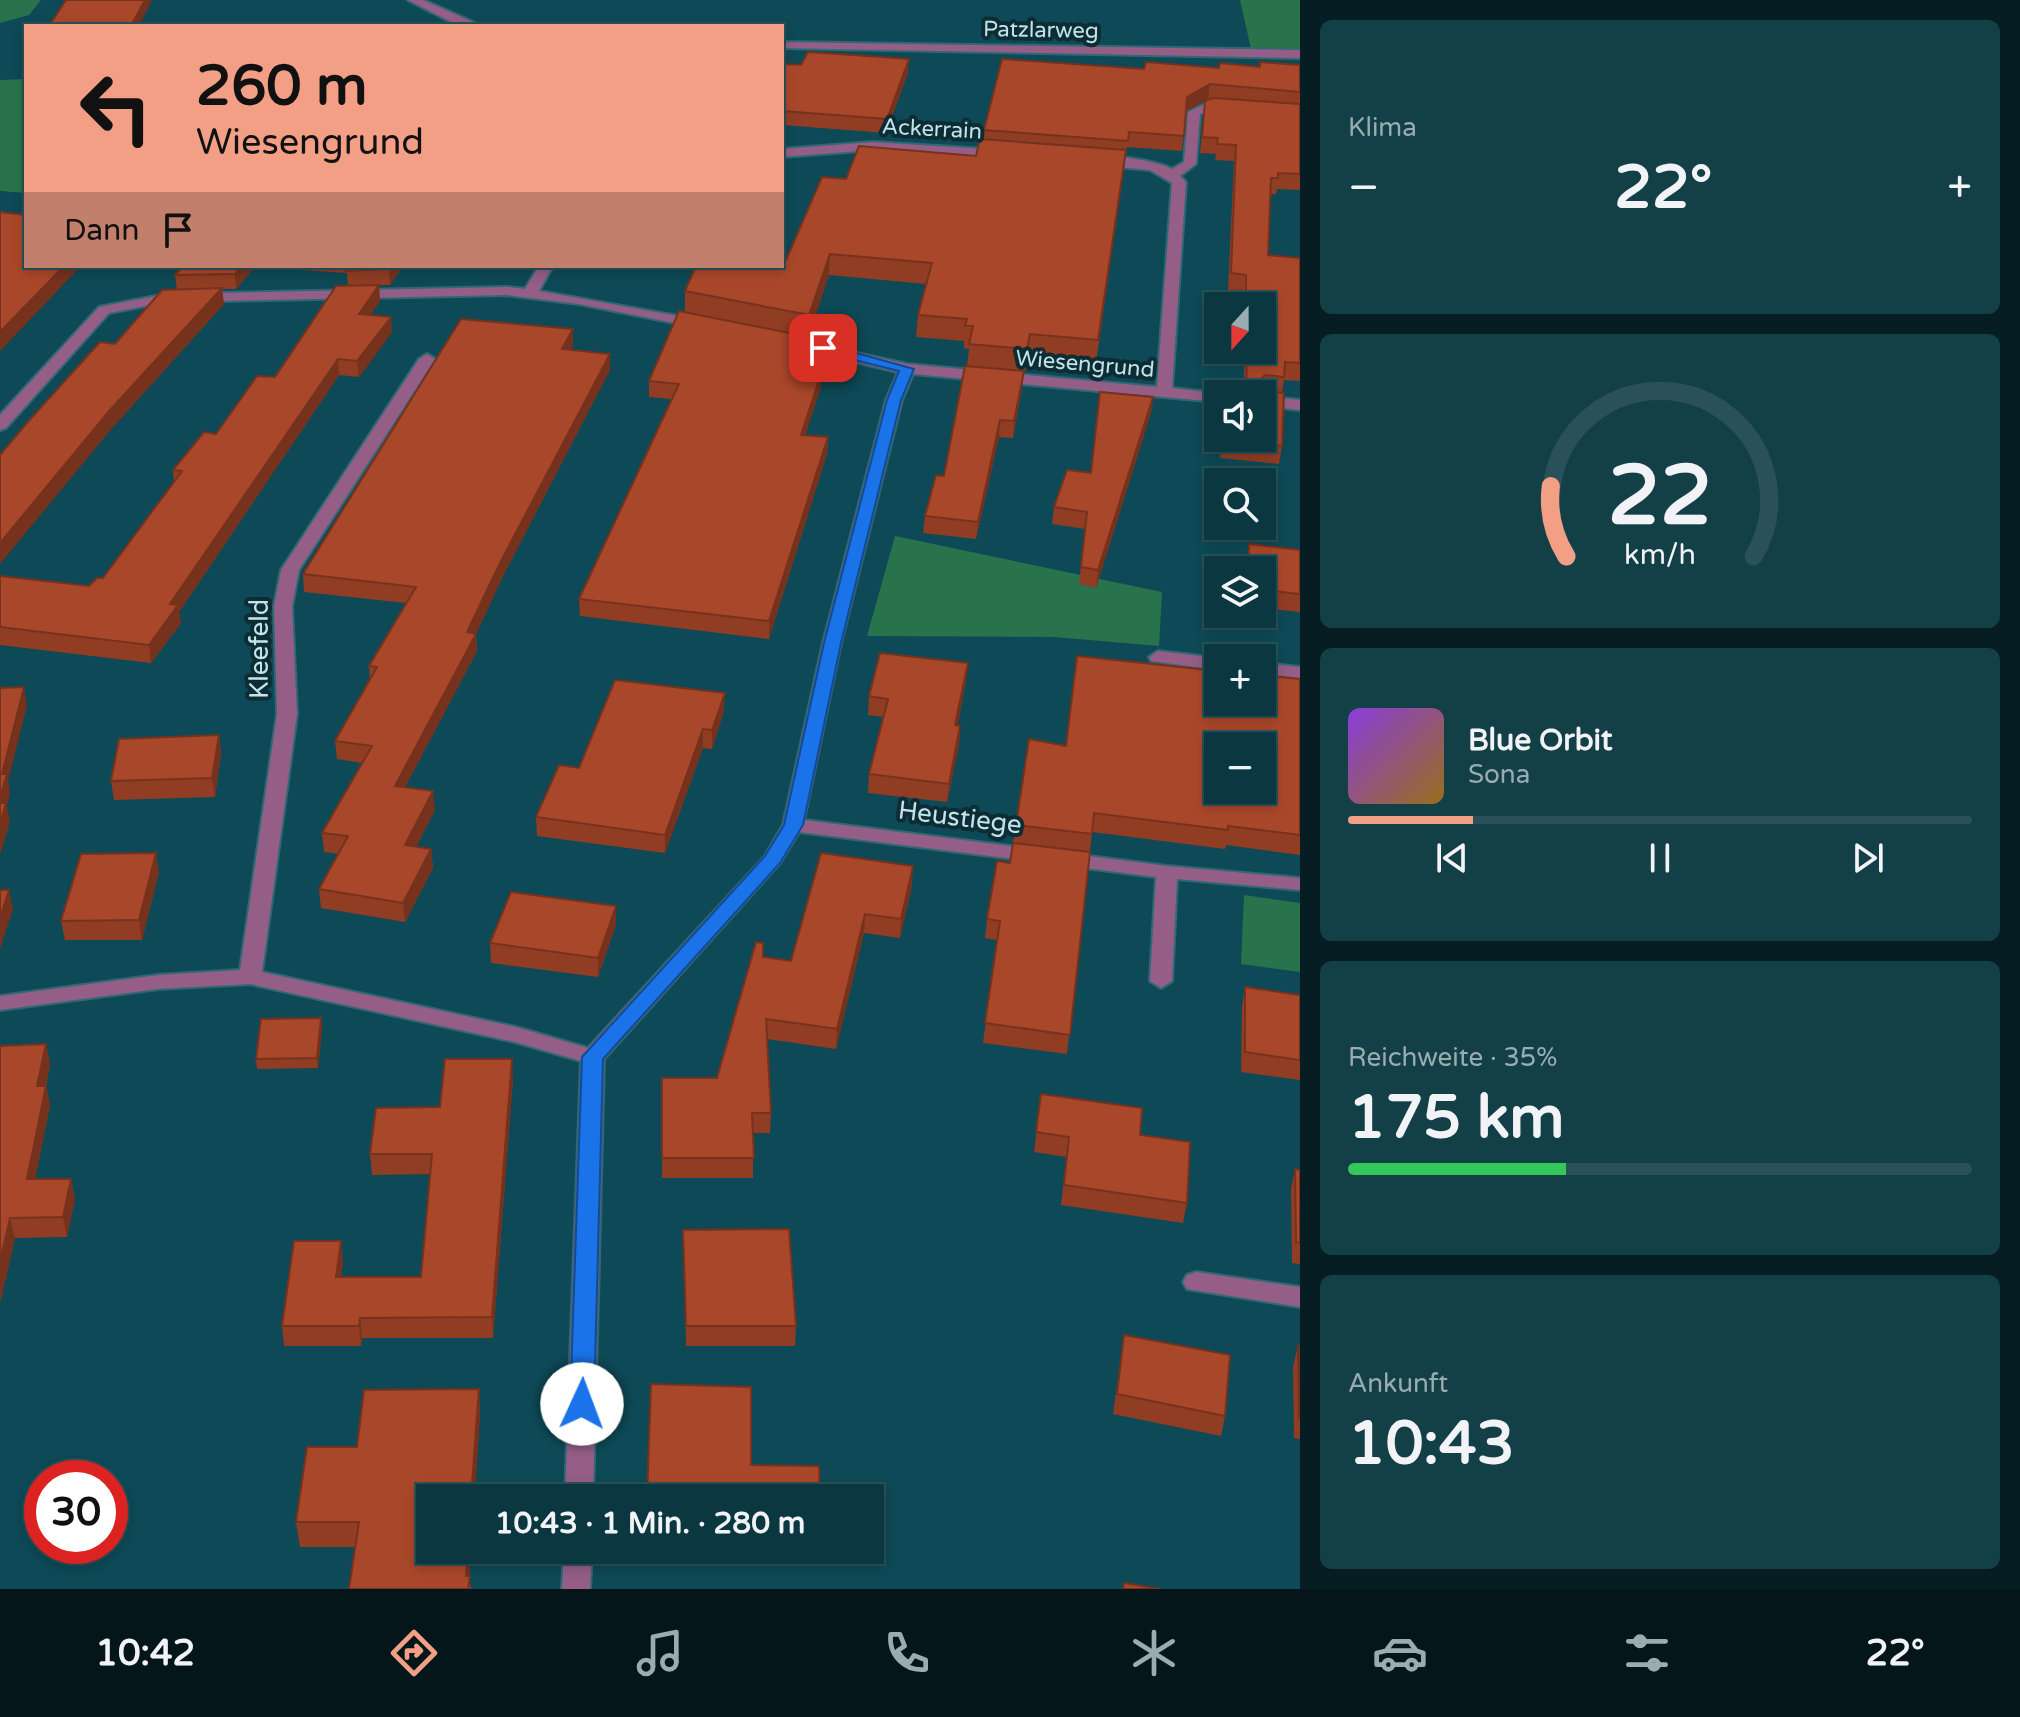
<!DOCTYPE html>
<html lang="de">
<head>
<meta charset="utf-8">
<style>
	body { margin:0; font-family:"Varela Round",sans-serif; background:#133f47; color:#f1f3f6; height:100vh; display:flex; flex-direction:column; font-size:30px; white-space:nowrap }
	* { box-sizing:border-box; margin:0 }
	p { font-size:26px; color:#99acb1 }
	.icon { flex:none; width:44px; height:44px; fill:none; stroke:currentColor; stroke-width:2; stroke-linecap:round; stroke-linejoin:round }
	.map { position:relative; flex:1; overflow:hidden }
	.details { display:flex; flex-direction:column; gap:20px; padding:20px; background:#061e23; width:720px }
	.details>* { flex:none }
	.hud { position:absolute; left:24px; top:24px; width:760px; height:244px; border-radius:0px; box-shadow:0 4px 12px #0003,0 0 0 2px #2a5159; background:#f39f86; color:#111; overflow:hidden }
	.needle { width:52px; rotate:201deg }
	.controls { position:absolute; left:1204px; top:292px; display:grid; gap:16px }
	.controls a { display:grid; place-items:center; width:72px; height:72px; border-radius:0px; background:#0a3740; box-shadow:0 4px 12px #0003,0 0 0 2px #2a5159; font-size:40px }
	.speed { position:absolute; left:24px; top:1460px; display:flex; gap:16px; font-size:40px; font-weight:700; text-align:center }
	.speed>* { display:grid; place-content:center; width:104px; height:104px; border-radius:50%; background:#0a3740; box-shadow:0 4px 12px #0003,0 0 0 2px #2a5159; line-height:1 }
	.speed .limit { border:12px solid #d22; background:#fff; color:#111 }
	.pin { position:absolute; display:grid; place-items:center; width:68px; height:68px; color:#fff; margin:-34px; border-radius:16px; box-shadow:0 4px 12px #0006 }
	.me { position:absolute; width:88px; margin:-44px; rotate:2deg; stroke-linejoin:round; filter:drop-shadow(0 0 6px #0008) }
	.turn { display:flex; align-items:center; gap:28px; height:168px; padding:0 40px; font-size:36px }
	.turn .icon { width:104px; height:104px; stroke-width:2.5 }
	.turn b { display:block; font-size:56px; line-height:68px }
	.then { display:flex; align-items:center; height:76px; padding:0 40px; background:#0003; gap:16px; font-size:30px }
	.big { font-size:60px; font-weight:700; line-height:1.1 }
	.details .widget { flex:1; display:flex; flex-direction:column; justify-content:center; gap:12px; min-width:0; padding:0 28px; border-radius:12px; background:#133f47 }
	.details .dial { align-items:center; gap:0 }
	.dial svg { height:208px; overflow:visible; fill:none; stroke:#2a5159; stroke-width:7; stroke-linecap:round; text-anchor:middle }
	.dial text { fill:#f1f3f6; stroke:none }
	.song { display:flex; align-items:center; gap:24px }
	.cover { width:96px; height:96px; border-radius:12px; background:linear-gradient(135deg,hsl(270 70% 55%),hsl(40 70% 35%)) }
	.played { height:8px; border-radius:4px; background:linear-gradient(90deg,#f39f86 20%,#2a5159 20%) }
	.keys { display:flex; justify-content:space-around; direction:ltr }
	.heat { display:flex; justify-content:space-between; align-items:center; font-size:44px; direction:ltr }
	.charge { height:12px; border-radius:6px; background:linear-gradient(90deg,#34c759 35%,#2a5159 0) }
	.trip { position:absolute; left:416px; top:1484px; width:468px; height:80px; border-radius:0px; background:#0a3740; box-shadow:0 4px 12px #0003,0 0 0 2px #2a5159; font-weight:700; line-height:80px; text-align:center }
	.tabs { display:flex; height:128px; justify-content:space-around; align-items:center; background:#04161a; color:#99acb1 }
	.tabs .icon { width:56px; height:56px }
	.tabs .active { color:#f39f86 }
	.tabs b { font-size:36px; color:#f1f3f6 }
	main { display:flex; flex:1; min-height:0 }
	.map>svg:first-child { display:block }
</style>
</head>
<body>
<main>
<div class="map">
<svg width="1300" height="1589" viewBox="0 0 1300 1589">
	<rect width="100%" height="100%" fill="#0d4956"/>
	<path fill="#29734c" d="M0,0H41L29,15L0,23Z
		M1240,0H1300V50L1251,49Z
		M26,79V193L0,191V80Z
		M895,536L1162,592L1159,646L1054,637L867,636Z
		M1244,895L1300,903V972L1241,964Z"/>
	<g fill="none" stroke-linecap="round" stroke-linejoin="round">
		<g stroke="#316874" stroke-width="4">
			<path id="minor" d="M408,0H423L482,26L455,24Z
				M782,42L1300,50V58L782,48Z
				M1209,102L1228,103L1234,107L1200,114L1196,164L1180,176L1186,182L1172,388L1224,394H1218V402L913,374L902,400L841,643L804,820L1167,866L1300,878V890L1177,879L1172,981L1161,988L1150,981L1156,877L799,832L780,863L604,1059L593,1498H565L581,1061L515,1042L250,984L158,989L0,1010V996L158,975L240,970L277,714L274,606L281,570L419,359L427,354L435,359L299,570L292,606L297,714L262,972L516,1027L588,1048L765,856L783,825L823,643L886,400L898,372L774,343L772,340L779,336L907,364L1157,387L1172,183L1150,170L1097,165L1091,161C1105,151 1156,161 1172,169L1184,162L1188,112Z
				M873,142L1002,150L1008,154L1002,158L873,150L782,157V149Z
				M539,266H553L539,291L700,320L707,324L700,328L579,304L507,295L166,302L109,313L6,428L0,430V415L99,307L166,294L507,287L525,289Z
				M1262,396L1300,400V410L1262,406Z
				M1158,651L1218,658V670L1151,661L1149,657Z
				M1262,663L1300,667V679L1262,675Z
				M1196,1272L1300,1287V1307L1187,1289L1183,1282L1187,1275Z
				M564,1550H592L590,1589H562Z"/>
		</g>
		<use href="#minor" fill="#945e86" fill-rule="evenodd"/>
	</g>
	<path fill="#913d24" d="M782,64L908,73L886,133L782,125Z
		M1300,65V190L1277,189L1276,194H1270L1268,255L1300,258V381L1284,380L1282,393V446L1279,464L1220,458L1222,438H1262V394H1244V350H1262V306H1243V292L1228,290L1234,161L1215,160L1216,154L1200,153L1205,101L1208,99L1186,111L1182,151L1127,147L1096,363L1028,357L1025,372H1024L1022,387L1013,438L999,437L976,539L923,533L925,516L944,476L967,366L969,349L964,348V341L916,337L918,315L926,284L829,275L808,338L804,337V352L798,369L821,387L805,435L828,437L827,454L769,639L580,616L579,599L671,399L649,397V381L685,313V291L786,260L846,179L976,156L983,139L984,130L1144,69L1219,68Z
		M183,266H403L390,285L357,286L379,285L380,301L370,315L392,332L359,377L339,375L179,612L181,623L151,663L0,645V576L89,586L103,578L174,482L173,470L216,434L275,377L348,286L347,273L255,267L236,289H222L224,304L113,427L115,344L177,290L175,275Z
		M573,345L570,350L610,354V370L502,578L476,634L477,651L405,787L435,810L416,847L431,849L433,868L405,922L321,908L319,889L339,854L324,852L322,833L362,763L337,759L335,741L370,679L369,666L406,603L304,592L303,574Z
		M1153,397L1151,413L1096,588L1079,584L1085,529L1052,524L1054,507L1091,473Z
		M1249,544L1300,550V612L1262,608V570H1246Z
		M1300,679V855L1226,845L1225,849L1092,832L1067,1054L983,1043L997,940L985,938L987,919L1010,863L1016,825L1066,746Z
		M966,681L957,726H960L959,745L947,802L868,793L869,774L883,717L868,715L869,696Z
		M724,711L712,749L703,748L665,853L537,836L536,817L579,768Z
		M219,735L221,754L215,797L114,800L111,781Z
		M821,853L912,885L900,938L864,933L836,1049L767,1039L771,1113L770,1133H753V1178H662V1078H717L763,957L791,961Z
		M159,872L142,940H65L61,921Z
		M616,925L598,977L491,963L490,943Z
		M1245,987L1300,995V1080L1241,1072L1242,1007Z
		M321,1018L322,1028L318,1068L257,1069L256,1059Z
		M46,1044L50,1064L46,1086L50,1105L35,1179H71L75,1199L67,1237L15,1238L0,1303V1046Z
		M513,1079L493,1338H362L361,1346H284L282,1326L343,1262L341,1277H421L430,1174L372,1175L370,1154L440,1107Z
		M1041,1094L1140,1135L1187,1203L1183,1223L1061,1205L1066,1157L1034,1152Z
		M1295,1169L1300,1170V1264L1292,1263L1291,1189Z
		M683,1230L796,1326L795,1346H686Z
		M1124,1335L1225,1416L1221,1436L1113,1414Z
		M1298,1346L1300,1347V1439L1294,1438L1293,1367Z
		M479,1389L480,1414L469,1576L471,1589H349L356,1547H300L296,1522L357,1447Z
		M646,1550H820V1562L646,1558Z"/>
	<path fill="#76321d" d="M145,0H152L139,26H131Z
		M909,59L908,73L886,133L887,119Z
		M1210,84L1208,99L1185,112L1187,97Z
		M830,254L829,275L808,338L809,315Z
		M64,266H81L0,351V332Z
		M241,266L255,267L236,289L235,274Z
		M392,266H403L390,285L389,269Z
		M379,285L380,301L360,330L359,314Z
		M222,288L224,304L113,427L0,564V543L110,410Z
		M391,317L392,332L359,377L357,361Z
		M573,329V345L562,365V349Z
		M1030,334L1028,357L1025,372L1027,349Z
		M804,336V352L793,384V368Z
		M610,354V370L502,578L476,634L477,651L396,804L395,786L501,561Z
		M338,359L339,375L179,612L181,623L151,663L149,645L170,604Z
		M822,371L821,387L800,452L801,435Z
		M1024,371L1022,387L1013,438L1014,421Z
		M1153,397L1151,413L1096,588L1098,570Z
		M1000,420L999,437L976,539L978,522Z
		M828,437L827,454L769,639V621Z
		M968,663L966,681L954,744L955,725Z
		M24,687L27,706L8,781L10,793L7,806L10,822L0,855V797L2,774Z
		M725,693L724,711L712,749V730Z
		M960,726L959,745L947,802L949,784Z
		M703,729V748L665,853V835Z
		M219,735L221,754L215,797L212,778Z
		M433,791L435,810L407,864L405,845Z
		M431,849L433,868L405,922L403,903Z
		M156,853L159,872L142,940L139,920Z
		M913,866L912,885L900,938L901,919Z
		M9,890L13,909L0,949V918Z
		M616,906V925L598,977V958Z
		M865,914L864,933L836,1049L837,1029Z
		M321,1018L322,1028L318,1068L317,1058Z
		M46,1044L50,1064L41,1106L37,1086Z
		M512,1059L513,1079L493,1338L492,1317Z
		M46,1086L50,1105L31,1200L27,1179Z
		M71,1179L75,1199L67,1237L63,1217Z
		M10,1218L15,1238L0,1303V1262Z
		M341,1241L343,1262L338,1298L336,1277Z
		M360,1318L362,1338L361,1346L359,1326Z
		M479,1389L480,1414L475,1498H471Z
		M468,1550H471L468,1589L466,1576Z"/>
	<path fill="#a9472a" stroke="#76321d" stroke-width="2" fill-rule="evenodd" d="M66,0H145L131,26H49Z
		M808,52L909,59L887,119L782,111V64L801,65Z
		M1002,59L1144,69L1146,62L1219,68L1220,63L1260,67V62L1300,65V92L1210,84L1187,97L1184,136L1129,132L1128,141L984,130Z
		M1213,98L1300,104V174L1278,173V178H1271L1268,255L1300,258V363L1285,362L1284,377L1265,375L1262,378L1263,390L1284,393L1282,446L1223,440V438H1262V394H1247L1246,350H1262V306H1246V275L1231,273L1236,145L1217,144L1218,138L1202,137L1205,101Z
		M980,139L1126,150L1098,340L1030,334L1027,349L969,344L973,326H965L967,319L918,315L932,263L830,254L809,315L685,291L696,266H782V259L786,260L822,177L846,179L859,146L976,156Z
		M0,212L26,215V266H64L0,332Z
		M183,266H241L235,274L175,275Z
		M350,266H392L389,269L346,271Z
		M379,285L359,314L391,317L357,361L338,359L170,604L178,605L149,645L0,627V576L89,586L97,578H103L182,471L173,470L204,432L216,434L257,376L275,377L336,286Z
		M222,288L110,410L0,543V455L26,424L100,342L115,344L162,290Z
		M679,311L804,336L793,368L822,371L801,435L828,437L769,621L579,599L679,384L649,381Z
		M461,319L573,329L562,349L610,354L501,561L467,632L476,634L395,786L433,791L405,845L431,849L403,903L319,889L348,836L322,833L372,746L335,741L377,667L369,666L416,587L303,574Z
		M965,366L1024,371L1014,421L1000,420L978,522L925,516L936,475L944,476Z
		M1100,392L1153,397L1098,570L1081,567L1087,512L1054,507L1067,470L1091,473Z
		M1249,544L1300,550V594L1262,590V570H1248Z
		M880,653L968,663L955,725L960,726L949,784L869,774L888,699L869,696Z
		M1077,656L1218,671V702H1262V675L1300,679V835L1228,826V830L1094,813L1092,834L1016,825L1029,739L1066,746ZM1218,746H1262V790H1218Z
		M615,680L725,693L712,730L703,729L665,835L536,817L559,765L579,768Z
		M24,687L2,774H7L0,797V688Z
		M219,735L212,778L111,781L119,739Z
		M0,803H6L0,824Z
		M1013,843L1090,852L1070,1035L985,1023L1000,921L987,919L997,861L1010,863Z
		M156,853L139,920L61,921L81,854Z
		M821,853L913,866L901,919L865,914L837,1029L766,1019L771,1113H752L754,1158H662V1078H717L756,942L763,943V957L791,961Z
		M0,890H9L0,918Z
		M511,892L616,906L598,958L490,943Z
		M1245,987L1300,995V1060L1245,1052Z
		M321,1018L317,1058L256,1059L261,1019Z
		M46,1044L37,1086H46L27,1179H71L63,1217L10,1218L0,1262V1046Z
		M445,1059H512L492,1317L360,1318L359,1326H282L294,1241H341L336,1277H421L432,1154H370L376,1108L440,1107Z
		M1041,1094L1142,1108L1140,1135L1190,1142L1187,1203L1064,1185L1069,1137L1036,1132Z
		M1295,1169L1300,1170V1243L1296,1242Z
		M789,1229L796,1326H686L683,1230Z
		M1124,1335L1230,1355L1225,1416L1117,1394Z
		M1298,1346L1300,1347V1418H1299Z
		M651,1384L751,1387V1465L819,1466L820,1498H647Z
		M479,1389L471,1498H430V1550H468L466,1576H470L468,1589H349L359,1522H296L307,1447H357L364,1390Z
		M1124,1583L1160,1589H1123Z"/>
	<path fill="#1a73e8" stroke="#114b97" stroke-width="2" d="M823,344L914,369L901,400L841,643L803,825L780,863L603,1059L594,1404L591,1410L582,1413L573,1410L570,1404L582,1057L765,856L784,825L824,643L887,400L899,371L818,351L816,348Z"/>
	<g text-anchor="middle" stroke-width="8" stroke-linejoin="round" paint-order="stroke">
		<g font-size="22" fill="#c0e3ec" stroke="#0d2c34">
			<text transform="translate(1041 29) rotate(1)" y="8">Patzlarweg</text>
			<text transform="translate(932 128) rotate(3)" y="8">Ackerrain</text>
			<text transform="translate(1085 363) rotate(5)" y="8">Wiesengrund</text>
		</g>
		<g font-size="26" fill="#c0e3ec" stroke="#0d2c34">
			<text transform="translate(259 649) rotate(-90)" y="9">Kleefeld</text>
			<text transform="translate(960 817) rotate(7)" y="9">Heustiege</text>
		</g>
	</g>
</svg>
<div class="controls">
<a><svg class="needle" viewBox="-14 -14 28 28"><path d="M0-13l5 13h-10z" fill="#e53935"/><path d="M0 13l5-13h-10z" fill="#99acb1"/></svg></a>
<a><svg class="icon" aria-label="sound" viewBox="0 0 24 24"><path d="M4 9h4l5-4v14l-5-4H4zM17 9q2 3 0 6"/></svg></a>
<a><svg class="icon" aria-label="search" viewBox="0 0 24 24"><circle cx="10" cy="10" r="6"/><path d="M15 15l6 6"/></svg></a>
<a><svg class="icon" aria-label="layers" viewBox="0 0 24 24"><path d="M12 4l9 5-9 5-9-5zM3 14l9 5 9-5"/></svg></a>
<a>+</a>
<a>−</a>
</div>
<div class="speed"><div class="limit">30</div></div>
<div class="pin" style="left:823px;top:348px;background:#d93025"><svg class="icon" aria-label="arrive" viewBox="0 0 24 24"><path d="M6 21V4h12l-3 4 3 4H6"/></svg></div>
<svg class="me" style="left:582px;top:1404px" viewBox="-20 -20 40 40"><circle r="19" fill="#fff"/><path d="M0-13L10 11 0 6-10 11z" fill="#1a73e8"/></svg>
<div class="trip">10:43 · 1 Min. · 280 m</div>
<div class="hud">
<div class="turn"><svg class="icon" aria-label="left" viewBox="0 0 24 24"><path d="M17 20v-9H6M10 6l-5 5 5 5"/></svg><div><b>260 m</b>Wiesengrund</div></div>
<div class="then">Dann<svg class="icon" aria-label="arrive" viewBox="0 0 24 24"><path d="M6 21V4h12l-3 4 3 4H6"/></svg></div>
</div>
</div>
<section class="details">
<div class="widget"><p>Klima</p>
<div class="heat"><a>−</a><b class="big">22°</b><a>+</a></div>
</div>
<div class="widget dial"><svg viewBox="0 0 100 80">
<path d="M14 69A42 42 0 1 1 86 69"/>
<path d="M14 69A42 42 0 0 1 8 42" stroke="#f39f86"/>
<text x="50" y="56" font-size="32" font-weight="700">22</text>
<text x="50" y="72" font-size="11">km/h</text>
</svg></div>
<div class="widget">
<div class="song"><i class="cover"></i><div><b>Blue Orbit</b><p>Sona</p></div></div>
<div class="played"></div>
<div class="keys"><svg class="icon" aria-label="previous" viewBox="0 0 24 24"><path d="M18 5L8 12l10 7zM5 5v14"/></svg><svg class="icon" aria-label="pause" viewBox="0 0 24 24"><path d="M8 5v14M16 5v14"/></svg><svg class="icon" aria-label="next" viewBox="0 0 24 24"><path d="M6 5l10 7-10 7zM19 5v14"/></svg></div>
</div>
<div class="widget"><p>Reichweite · 35%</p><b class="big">175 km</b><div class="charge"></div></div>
<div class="widget"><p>Ankunft</p><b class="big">10:43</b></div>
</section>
</main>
<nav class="tabs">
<b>10:42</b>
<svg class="icon active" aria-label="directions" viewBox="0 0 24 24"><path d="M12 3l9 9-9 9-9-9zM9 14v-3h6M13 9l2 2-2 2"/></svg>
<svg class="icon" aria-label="music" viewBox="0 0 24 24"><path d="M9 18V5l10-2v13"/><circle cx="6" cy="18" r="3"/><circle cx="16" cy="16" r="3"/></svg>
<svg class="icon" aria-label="phone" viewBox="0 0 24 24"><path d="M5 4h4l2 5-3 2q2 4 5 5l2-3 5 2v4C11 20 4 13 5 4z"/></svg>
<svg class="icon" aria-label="climate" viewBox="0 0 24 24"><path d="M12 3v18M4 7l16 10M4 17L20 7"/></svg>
<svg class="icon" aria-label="car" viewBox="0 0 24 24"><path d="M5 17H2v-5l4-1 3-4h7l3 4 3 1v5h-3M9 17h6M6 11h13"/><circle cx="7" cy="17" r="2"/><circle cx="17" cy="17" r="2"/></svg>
<svg class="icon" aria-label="filters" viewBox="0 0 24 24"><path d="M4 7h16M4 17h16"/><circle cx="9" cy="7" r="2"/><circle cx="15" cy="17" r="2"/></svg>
<b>22°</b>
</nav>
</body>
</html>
